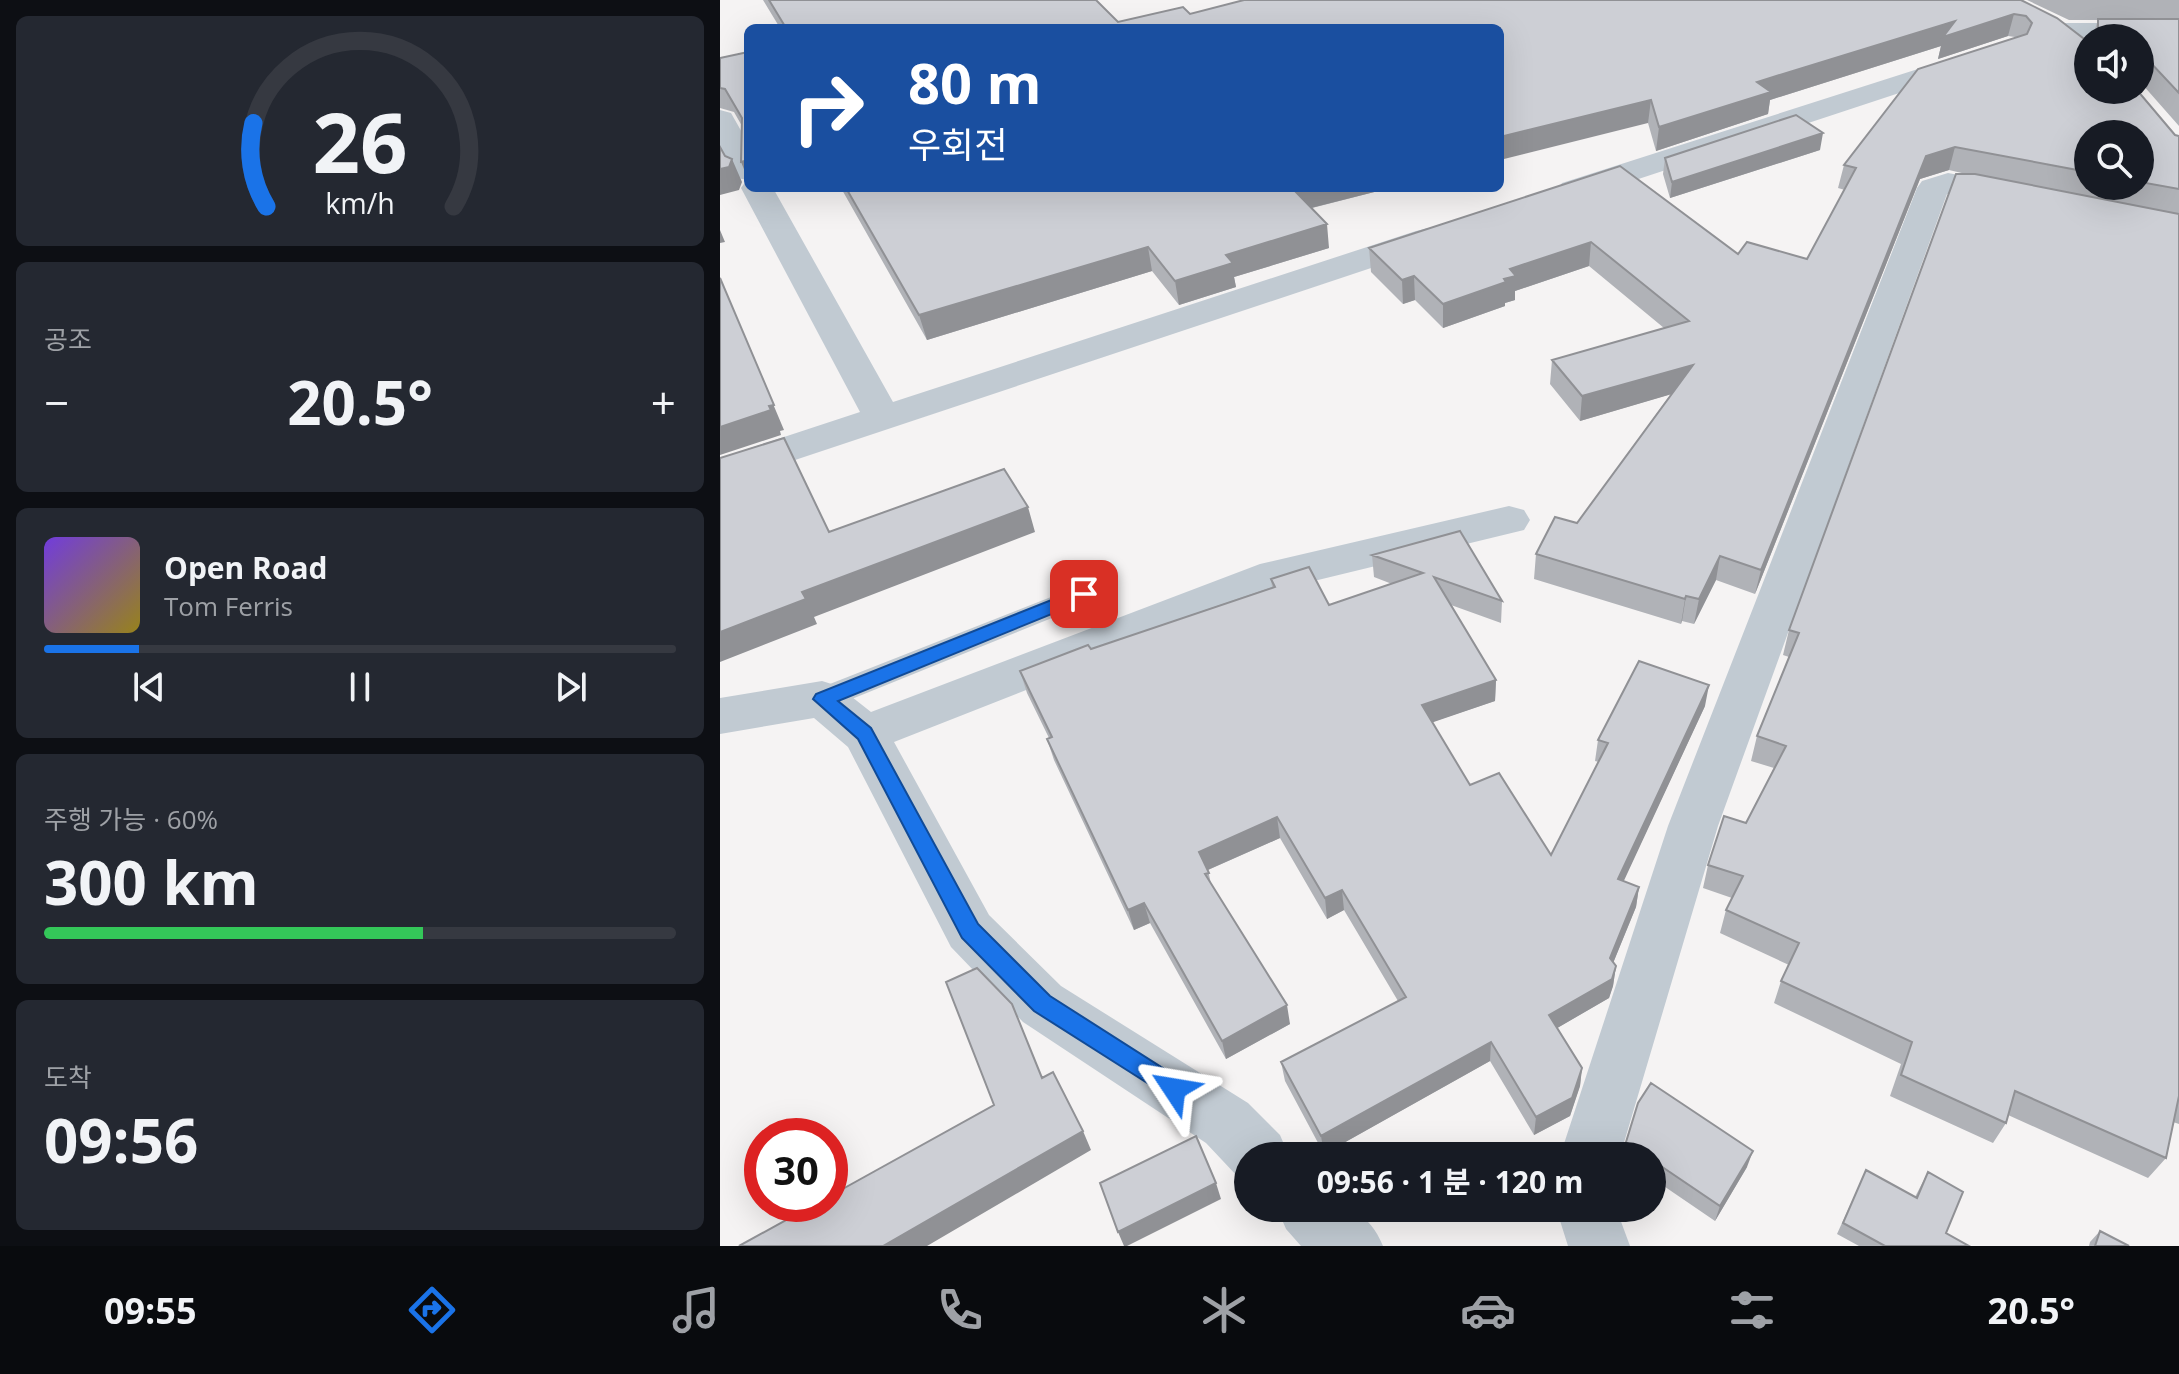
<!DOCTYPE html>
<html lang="ko">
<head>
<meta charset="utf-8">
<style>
	body { margin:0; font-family:"Open Sans","Noto Sans KR",sans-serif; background:#242831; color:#f1f3f6; height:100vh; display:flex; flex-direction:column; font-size:30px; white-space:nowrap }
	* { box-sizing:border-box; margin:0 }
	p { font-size:26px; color:#9ea1a6 }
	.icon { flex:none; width:44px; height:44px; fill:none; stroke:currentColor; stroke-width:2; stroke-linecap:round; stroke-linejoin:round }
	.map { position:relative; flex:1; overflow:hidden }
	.panel { display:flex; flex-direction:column; gap:16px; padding:16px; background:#0d0f14; width:720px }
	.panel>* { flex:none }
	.banner { position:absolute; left:24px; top:24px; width:760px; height:168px; border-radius:12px; box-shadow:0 8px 32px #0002; background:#1a4fa0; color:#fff; overflow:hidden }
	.controls { position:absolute; left:1354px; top:24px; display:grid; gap:16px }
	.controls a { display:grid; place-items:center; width:80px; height:80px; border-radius:50%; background:#171b24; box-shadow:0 8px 32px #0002; font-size:40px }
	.speed { position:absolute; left:24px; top:1118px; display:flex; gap:16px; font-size:40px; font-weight:700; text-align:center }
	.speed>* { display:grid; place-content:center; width:104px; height:104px; border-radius:50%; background:#171b24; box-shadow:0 8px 32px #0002; line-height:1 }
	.speed .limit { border:12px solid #d22; background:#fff; color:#111 }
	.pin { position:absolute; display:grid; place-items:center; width:68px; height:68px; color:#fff; margin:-34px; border-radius:16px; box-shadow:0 4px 12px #0006 }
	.me { position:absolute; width:88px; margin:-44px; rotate:303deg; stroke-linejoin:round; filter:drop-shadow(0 0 6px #0008) }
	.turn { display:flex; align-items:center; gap:28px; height:168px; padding:0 32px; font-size:36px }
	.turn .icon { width:104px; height:104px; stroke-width:2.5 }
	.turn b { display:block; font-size:56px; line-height:68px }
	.big { font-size:60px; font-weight:700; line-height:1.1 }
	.panel .tile { flex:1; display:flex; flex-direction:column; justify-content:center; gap:12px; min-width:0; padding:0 28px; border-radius:12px; background:#242831 }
	.panel .dial { align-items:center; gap:0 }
	.dial svg { height:208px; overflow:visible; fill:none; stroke:#363941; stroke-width:7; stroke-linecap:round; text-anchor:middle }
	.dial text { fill:#f1f3f6; stroke:none }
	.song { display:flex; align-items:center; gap:24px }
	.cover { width:96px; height:96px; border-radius:12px; background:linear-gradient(135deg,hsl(260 70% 55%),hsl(50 70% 35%)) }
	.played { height:8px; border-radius:4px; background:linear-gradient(90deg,#1a73e8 15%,#363941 15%) }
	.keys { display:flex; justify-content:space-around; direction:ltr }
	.heat { display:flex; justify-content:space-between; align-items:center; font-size:44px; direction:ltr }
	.charge { height:12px; border-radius:6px; background:linear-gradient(90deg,#34c759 60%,#363941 0) }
	.trip { position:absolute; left:514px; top:1142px; width:432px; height:80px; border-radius:40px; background:#171b24; box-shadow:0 8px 32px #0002; font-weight:700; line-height:80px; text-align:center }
	.tab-bar { display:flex; height:128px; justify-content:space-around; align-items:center; background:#090b0e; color:#9ea1a6 }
	.tab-bar .icon { width:56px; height:56px }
	.tab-bar .on { color:#1a73e8 }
	.tab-bar b { font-size:36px; color:#f1f3f6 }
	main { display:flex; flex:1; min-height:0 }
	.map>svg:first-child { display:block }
</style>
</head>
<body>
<main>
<section class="panel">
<div class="tile dial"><svg viewBox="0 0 100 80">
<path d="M14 69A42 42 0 1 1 86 69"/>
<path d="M14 69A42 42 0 0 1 9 37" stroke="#1a73e8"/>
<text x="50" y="56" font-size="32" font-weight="700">26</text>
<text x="50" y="72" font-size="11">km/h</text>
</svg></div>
<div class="tile"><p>공조</p>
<div class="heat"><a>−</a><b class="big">20.5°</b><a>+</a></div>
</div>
<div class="tile">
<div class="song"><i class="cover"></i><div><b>Open Road</b><p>Tom Ferris</p></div></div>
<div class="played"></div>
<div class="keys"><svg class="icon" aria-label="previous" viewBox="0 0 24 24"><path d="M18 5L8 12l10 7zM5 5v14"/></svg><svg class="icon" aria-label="pause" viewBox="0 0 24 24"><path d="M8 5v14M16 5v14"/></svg><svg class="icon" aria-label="next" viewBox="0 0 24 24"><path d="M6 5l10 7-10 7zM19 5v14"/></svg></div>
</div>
<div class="tile"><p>주행 가능 · 60%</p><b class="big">300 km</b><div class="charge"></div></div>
<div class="tile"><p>도착</p><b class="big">09:56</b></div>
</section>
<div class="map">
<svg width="1459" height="1246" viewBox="0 0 1459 1246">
	<rect width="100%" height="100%" fill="#f5f3f3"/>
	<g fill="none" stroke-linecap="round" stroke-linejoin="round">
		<path fill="#c1cad2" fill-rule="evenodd" d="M364,584L374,587L378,594L374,601L112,707L102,710L92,707L87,699L92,691Z"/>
		<path fill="#c1cad2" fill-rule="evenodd" d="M1342,23H1459V39L1332,37L1328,31L1332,25Z
			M1248,53L1258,55L1262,61L1258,67L864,197L853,200L842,197L837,190L842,183Z
			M0,110L11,113L28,143V180L17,178L0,147Z
			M1228,173L1304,187L1309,194L1304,201L1293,204L1227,194L998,826L900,1156H840L948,826L1197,188L1202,181Z
			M26,181L28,188H53L173,402L696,231L708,228L720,231L725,238L720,245L0,485V458L140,412L21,188Z
			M789,506L804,510L810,520L804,530L565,588L174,742L269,915L341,986L528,1103L560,1135L569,1156H528V1181L518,1177L486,1143L303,1022L231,947L128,747L94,718L0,734V698L102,681L118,686L151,712L540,564Z
			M557,1208C604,1208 642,1195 663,1246H581L566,1229Z
			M836,1208H896L910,1246H848Z"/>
	</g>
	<path fill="#b0b2b7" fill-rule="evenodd" d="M43,0H376L398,22L470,14L1301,0L1455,135L1459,136V1124L1453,1122L1446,1158L1428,1178L1288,1115L1286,1123L1273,1143L1170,1096L1181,1064L1054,1003L1061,981L1069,965L1000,933L1006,910L1012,898L983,888L988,865L1026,823L1054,768L1031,761L1037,736L1069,657L1063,655L1069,630L1246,174L1229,170L1200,179L1035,594L996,580L974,624L962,621L961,624L814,579L816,554L857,523L951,394L860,421L830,384L832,360L944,328L869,266L795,291V300L785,303V306L723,328L695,300L683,304L651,272L649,248L900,166L1018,254L1087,259L1125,190L1118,188L1124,165L1295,37L1288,36L1218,59L1221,46L1050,100L1048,114L936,151L928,123L780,28H60ZM1368,134H1420V186H1368Z
		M1307,0H1459V126L1422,84L1420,38H1372L1378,20H1349Z
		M28,52L22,126L14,112L0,108V58Z
		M1100,150L950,198L943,174L945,158Z
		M121,188H670L592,208L609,248L514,277L516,287L459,305L432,271L207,340Z
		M652,555L782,601L781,623L731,605L776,680L775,701L712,722L750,785L831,855L879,762L875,761L878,740L985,706L903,881L919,887L916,907L893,963L896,966L893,986L889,998L837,1028L862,1068L860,1086L850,1116L814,1135L770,1061L604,1154L565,1081L561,1062L678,1001L624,910L607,919L560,838L488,870L491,884L570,1024L506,1059L430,923L414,930L334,760L327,739L329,738L307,693L300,671L371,649L552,587L551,579L609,605L672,584L654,577Z
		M906,1142L1027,1167L995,1221L932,1178V1156H903Z
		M1146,1170L1195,1197L1208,1172L1226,1233L1249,1246H1139L1117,1234Z
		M1380,1231L1409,1246H1369L1370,1242Z"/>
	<path fill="#909195" d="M1294,14L1288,36L1218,59L1221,46L1050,100L1048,114L936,151L939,127L1037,82L1235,21Z
		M1430,62L1422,84H1420V63Z
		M931,100L928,123L780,160V137Z
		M1103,133L1100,150L950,198L952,182Z
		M1235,147L1229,170L1200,179L1035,594L1041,570L1206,156Z
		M12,159L22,182L19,190L0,195V169Z
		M28,160V179L21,162Z
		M575,188H670L575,212L573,189Z
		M607,224L609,248L514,277L516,287L459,305L455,281L506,255Z
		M0,230L5,242L0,243Z
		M871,242L869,266L795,291V300L785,303V306L723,328V304L784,279L790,269Z
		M428,247L432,271L207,340L199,315Z
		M694,276L695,300L683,304L682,280Z
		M0,278L64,430L60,431L61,435L0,455V427L49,406Z
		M973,365L969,389L860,421L862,396Z
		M308,507L315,532L94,617L97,624L0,662V632L82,592Z
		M1000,556L996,580L974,624L979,599Z
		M966,596L962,621L961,624L965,599Z
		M776,680L775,701L702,726V705Z
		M989,685L985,706L895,900L898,879Z
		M557,817L560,838L483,872L479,852Z
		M919,887L916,907L887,978L890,958Z
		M622,890L624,910L607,919L605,898Z
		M424,903L430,923L414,930L408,910Z
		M896,966L893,986L889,998L827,1034L829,1015Z
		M567,1005L570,1024L506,1059L502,1041Z
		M771,1042L770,1061L604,1154L601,1136Z
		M862,1068L860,1086L850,1116L814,1135L816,1117Z
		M363,1131L371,1150L207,1246H163Z
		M1033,1151L1027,1167L995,1221L1000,1206Z
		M496,1183L501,1199L407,1246H404L398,1232Z"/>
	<path fill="#cdcfd5" stroke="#909195" stroke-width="2" d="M49,0H376L398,22L463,7L470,14L524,0H1301L1337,18L1363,38L1368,39V90H1417L1455,135L1459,136V189L1420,182V134H1368V172L1235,147L1206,156L1041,570L1000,556L979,599L966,596L965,599L816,554L835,517L857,523L973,365L862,396L832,360L969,321L871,242L790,269L796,276L784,279L786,282L723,304L694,276L682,280L649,248L900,166L1018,254L1027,242L1087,259L1136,168L1124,165L1198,69L1307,34L1312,23L1306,16L1294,14L1223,37L1235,21L1037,82L1051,92L939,127L931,100L780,137V28H66Z
		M1378,19H1459V93L1430,62L1420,63V38H1378Z
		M28,52V160L21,162L22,118L5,89L0,88V58Z
		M1076,115L1103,133L952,182L945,158Z
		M0,147L5,156L12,159L9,167L0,169Z
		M1236,174H1255L1459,214V1096L1446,1158L1295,1091L1286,1123L1181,1075L1192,1042L1061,981L1079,943L1006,910L1023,876L988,865L1004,816L1026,823L1066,746L1037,736L1079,633L1069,630Z
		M126,188H575L573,189L607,224L506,255L513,263L455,281L428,247L199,315Z
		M0,278L54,405L49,406L51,410L0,427Z
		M64,438L109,532L284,469L308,507L82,592L86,599L0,632V458Z
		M740,531L782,601L714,577L776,680L702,705L750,785L779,773L831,855L888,743L878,740L919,661L989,685L898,879L919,887L890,958L896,966L892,979L829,1015L862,1068L852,1098L816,1117L771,1042L601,1136L561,1062L686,997L622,890L605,898L557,817L479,852L489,873L485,874L567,1005L502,1041L424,903L408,910L327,739L332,737L300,671L368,645L371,649L555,587L551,579L589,567L609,605L703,573L652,555Z
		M257,968L292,1004L322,1078L333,1072L363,1131L163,1246H19L95,1204H110V1196L274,1105L226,982Z
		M931,1083L1033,1151L1000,1206L932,1160V1156H927L906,1142L918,1103Z
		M476,1136L496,1183L398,1232L380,1183Z
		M1146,1170L1197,1198L1208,1172L1243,1192L1226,1233L1249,1246H1165L1123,1223Z
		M1380,1231L1409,1246H1375Z"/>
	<path fill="#1a73e8" stroke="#114b97" stroke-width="2" d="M364,587L371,589L373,594L371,598L118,701L151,728L258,924L330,996L463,1081L466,1089L463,1097L454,1100L314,1011L242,938L138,739L93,699L96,694Z"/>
</svg>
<div class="controls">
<a><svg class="icon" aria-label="sound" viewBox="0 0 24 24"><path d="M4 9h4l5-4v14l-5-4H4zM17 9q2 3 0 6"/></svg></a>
<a><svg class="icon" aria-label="search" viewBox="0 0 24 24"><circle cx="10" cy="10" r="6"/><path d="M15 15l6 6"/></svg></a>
</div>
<div class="speed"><div class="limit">30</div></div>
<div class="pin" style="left:364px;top:594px;background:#d93025"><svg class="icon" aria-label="arrive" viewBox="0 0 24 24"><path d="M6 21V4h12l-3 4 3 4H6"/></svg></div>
<svg class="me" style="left:454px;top:1089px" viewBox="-20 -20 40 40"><path d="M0-17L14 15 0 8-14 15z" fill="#1a73e8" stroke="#fff" stroke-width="4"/></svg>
<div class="trip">09:56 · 1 분 · 120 m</div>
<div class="banner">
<div class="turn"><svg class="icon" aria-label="right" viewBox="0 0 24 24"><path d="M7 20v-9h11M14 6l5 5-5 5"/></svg><div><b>80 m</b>우회전</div></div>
</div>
</div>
</main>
<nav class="tab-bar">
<b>09:55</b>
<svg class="icon on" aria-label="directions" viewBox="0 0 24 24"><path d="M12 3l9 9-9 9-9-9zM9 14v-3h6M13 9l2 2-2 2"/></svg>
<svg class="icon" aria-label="music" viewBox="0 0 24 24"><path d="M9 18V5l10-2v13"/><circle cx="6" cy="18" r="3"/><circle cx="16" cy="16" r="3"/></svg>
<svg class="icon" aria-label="phone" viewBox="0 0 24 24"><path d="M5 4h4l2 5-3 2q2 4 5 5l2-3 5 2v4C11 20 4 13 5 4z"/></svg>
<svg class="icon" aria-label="climate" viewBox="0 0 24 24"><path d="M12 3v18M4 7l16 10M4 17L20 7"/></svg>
<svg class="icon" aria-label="car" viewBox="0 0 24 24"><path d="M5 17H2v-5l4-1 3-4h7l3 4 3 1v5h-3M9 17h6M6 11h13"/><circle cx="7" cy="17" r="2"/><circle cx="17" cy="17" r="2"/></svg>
<svg class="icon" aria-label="filters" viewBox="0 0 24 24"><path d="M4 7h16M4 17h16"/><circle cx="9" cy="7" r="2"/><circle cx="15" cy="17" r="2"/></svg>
<b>20.5°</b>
</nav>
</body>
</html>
